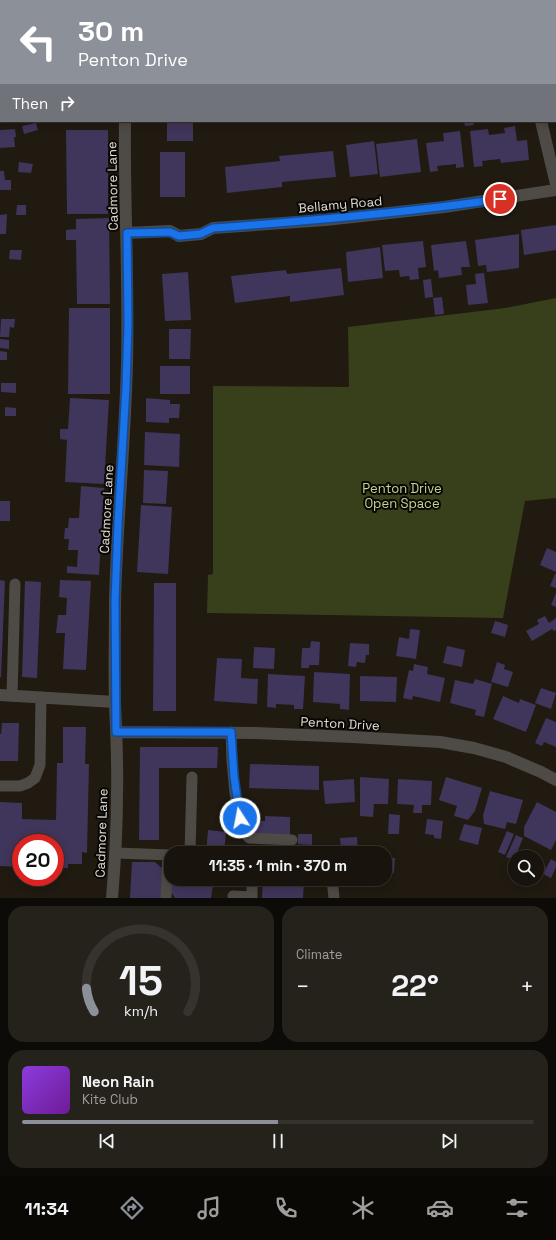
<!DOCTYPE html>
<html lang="en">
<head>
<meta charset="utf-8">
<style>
	body { margin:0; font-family:"Space Grotesk",sans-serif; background:#25211b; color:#f1f3f6; height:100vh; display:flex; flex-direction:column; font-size:15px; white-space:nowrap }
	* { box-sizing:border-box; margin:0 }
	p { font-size:13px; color:#9f9e9d }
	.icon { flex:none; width:22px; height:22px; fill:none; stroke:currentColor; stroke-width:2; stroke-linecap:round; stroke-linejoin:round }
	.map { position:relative; height:898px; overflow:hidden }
	.details { display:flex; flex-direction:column; gap:8px; padding:8px; background:#0d0b07; flex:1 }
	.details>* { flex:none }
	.top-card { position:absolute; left:0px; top:0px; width:556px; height:122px; box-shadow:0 2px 10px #0003,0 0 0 1px #36332e; background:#8c9099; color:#fff; overflow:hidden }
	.tools { position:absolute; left:508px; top:850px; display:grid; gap:8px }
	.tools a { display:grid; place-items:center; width:36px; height:36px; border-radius:50%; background:#18140d; box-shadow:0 2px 10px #0003,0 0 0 1px #36332e; font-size:20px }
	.speed { position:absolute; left:12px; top:834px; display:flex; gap:8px; font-size:20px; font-weight:700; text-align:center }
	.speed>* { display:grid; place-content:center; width:52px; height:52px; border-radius:50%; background:#18140d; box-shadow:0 2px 10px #0003,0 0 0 1px #36332e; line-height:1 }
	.speed .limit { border:6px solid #d22; background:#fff; color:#111 }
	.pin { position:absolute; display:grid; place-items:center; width:34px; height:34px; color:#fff; margin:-17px; border:2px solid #fff; border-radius:50%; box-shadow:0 1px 4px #0007 }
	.me { position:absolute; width:44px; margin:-22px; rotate:349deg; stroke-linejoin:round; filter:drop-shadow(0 0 3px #0008) }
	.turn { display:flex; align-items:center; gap:14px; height:84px; padding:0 12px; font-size:18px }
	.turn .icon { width:52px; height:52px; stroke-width:2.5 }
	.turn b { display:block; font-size:28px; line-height:34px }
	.then { display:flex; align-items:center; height:38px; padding:0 12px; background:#0003; gap:8px; font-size:15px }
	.big { font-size:30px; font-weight:700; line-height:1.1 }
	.details .tile { flex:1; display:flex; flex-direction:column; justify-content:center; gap:6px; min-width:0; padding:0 14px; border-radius:16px; background:#25211b }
	.details .dial { align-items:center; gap:0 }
	.dial svg { height:104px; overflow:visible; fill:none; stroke:#36332e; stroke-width:7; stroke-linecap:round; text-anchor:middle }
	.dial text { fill:#f1f3f6; stroke:none }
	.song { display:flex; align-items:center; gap:12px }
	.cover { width:48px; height:48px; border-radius:6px; background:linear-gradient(135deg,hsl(270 70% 55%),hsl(280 70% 35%)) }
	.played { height:4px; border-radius:2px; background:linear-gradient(90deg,#8c9099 50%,#36332e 50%) }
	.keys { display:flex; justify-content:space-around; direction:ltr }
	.heat { display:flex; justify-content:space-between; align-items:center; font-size:22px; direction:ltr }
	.details .tiles { flex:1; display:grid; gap:8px; grid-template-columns:1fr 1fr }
	.tile:last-child { grid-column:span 2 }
	.trip { position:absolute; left:164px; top:846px; width:228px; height:40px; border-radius:16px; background:#18140d; box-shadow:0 2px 10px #0003,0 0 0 1px #36332e; font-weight:700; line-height:40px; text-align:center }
	.dock { display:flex; height:64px; justify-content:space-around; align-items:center; background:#0a0805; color:#9f9e9d }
	.dock .icon { width:28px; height:28px }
	.dock .active { color:#8c9099 }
	.dock b { font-size:18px; color:#f1f3f6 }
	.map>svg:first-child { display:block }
</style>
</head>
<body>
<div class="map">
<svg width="556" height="898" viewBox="0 0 556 898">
	<rect width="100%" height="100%" fill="#201a11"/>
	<path fill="#37401a" d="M556,298V498L525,501L503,618L207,613L208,575L213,574V386L349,387L348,327L505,308Z"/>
	<path fill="#40355a" d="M167,121H193V141H167Z
		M464,121H473L474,125L465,126Z
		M36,123L38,130L24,134L22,126Z
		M515,126L517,141L527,140L529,160L501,163L500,159L482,161L483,166L474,167L470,131L488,129L489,135L505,133L504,128Z
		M15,129L16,137H14L15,147L0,148V130Z
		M66,130H108V214H67Z
		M460,131L464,167L456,168V164L447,165L437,166L438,171L430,172L426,143L444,141L443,133Z
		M417,139L421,172L380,177L376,144Z
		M374,141L378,174L350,177L346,145Z
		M333,151L336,177L282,182V187L227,193L225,167L280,161L279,156Z
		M160,152H185V197H160Z
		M19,162L33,164L31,173L18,172Z
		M0,171H4L5,180H11V190H0Z
		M17,205H26V215H16Z
		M7,214L6,234H0V215Z
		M109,218L110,304H77L76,240H66V230L76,229V219Z
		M556,225V250L524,255L521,230Z
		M519,234V268L487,272L486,265L478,266L475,240Z
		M423,241L426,267L418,268L419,279L410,280L409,276L400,277L399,270L385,271L382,245Z
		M466,241L470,267H461L462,275L439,278L438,270L434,271L431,245Z
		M380,247L383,278L348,282L346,252Z
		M10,250H22L21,260L9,259Z
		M341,268L344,295L290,302V296L235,303L231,276L286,270L287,274Z
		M188,272L191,320L165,321L162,274Z
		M484,273L488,303L468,305L466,285L476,284L475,274Z
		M431,279L433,297L425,298L423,280Z
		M442,297L444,314L435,315L433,298Z
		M69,308H110V394H68Z
		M1,319H15L14,328L10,327L9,337H0Z
		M169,329H191L190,359H169Z
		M0,339L9,340V349L0,348Z
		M0,351L7,352V360H0Z
		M160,366H190V394H160Z
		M1,383H16V393L1,392Z
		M70,398L109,400L104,484L65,482L67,440L60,439V429H68Z
		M146,398L170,400V404H180L179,418H169V423L146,422Z
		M5,407L16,408V416H5Z
		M145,432L180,434L179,467L144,465Z
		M144,470L168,471L166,504L143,503Z
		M81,486L104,488L99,575L67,573V566L77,567L78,550H68L69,539H64L65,528H68L69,518H79Z
		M0,501H10V521H0Z
		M141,505L172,507L168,574L137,572Z
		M547,548L556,552V572L540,565Z
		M555,574H556V588L550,586Z
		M0,580L5,581L1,677H0Z
		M60,580L91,581L86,670L63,669L65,633H56L58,615H66L67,598L59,597Z
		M25,581L41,582L37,678L22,677Z
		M154,583H176V711H153Z
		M556,593V607L551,605Z
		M545,616L549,623L556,618V630L554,631L552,629L532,641L526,631L539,624L537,620Z
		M495,621L508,625L505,637L491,633Z
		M410,629L420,630L416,659L396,656L399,637L409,639Z
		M311,641L320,642L319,665H309V668H301L302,648H310Z
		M350,643L369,644V655H366L365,663L357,662L356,667L348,666Z
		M447,646L465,650L462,667L443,663Z
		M254,647L275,648L274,669L253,668Z
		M217,658L242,659L241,678L258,679L257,704L214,701Z
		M497,662L505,665L504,669L513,672L508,687L491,682Z
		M414,664L428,667L427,674L445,678L440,702L413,696L412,700L403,698L409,670L413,671Z
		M314,672L350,674L349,710L340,709V704L313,702Z
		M268,674L305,676L303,709H294V705L276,704V708L267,707Z
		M360,676L397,677L396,702L360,701Z
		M475,679L492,684L484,717L475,715L476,710L450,703L455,680L473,684Z
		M541,688L556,693L551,709L535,703Z
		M503,696L519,703L520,699L536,705L526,732L493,719Z
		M546,718L556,722V747L544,742L542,746L535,743Z
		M2,723H19L18,761H0V734H1Z
		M63,727H86L85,764H89L87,853L82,852V864H68V868H55V843H21V867L0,866V802L22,803V819L56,820L57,763H63Z
		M140,747H218L217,768H159V840H139Z
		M250,764L319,766V790L249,788Z
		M360,777L389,779L388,804H374L373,817L360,816Z
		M446,777L482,788L475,811L468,820L454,816L457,806L439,800Z
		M354,779L355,802L325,804L323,781Z
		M398,779L432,781L431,805H422V813H413L414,805L397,804Z
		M490,791L523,800L516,824L507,822L505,829L484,824L483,815Z
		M537,802L556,812V840L551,850L524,836V827Z
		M389,814L400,815L399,834H388Z
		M265,816L290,817V835L256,834L248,826V820L265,821Z
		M427,819L443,821L441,839L434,838V835L425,834Z
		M464,824L482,828L478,845L459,840Z
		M208,830L226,832L224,853H206Z
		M507,831L514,834L505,855L498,852Z
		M298,834H312V845L298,844Z
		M516,835L523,838L514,860L506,857Z
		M357,837L358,852H341L340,838Z
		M386,858H395L394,873L385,872Z
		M551,859L556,862V867L551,878L543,874Z
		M132,862H155L163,869L161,898H130Z
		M537,862L546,867L539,878H537Z
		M173,879H214L211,898H175L171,892Z
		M263,879H304L303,898H262Z"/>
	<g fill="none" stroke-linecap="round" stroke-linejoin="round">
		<path stroke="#4e4a46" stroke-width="11" d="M12,696L15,584
			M231,732L232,761L235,793L243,830L249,838L292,840
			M0,786H20L28,783L35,778L40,765L41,697
			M116,853L171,855
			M190,853L192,777
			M252,853V852L305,853
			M332,879L334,898
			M233,896L252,897V879
			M166,898L168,855"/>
		<path stroke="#4e4a46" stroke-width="12" d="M517,0V1
			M133,1V0
			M541,121L556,184
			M127,233L170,231L179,236L201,234L213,228L325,220L444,207L556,190
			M0,695L115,702
			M116,732L255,733L353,737L440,742L474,748L506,757L541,772L556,780
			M112,898C115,863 117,828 117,793C118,763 116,733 115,703C114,669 115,635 115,601C117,522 125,443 127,363C129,282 124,202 125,121"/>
	</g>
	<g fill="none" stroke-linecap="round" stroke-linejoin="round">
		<g stroke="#114b97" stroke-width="10">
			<path id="route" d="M240,818L234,777L231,732H116L115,601L118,524L126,387L128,324L127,233L170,232L179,236L200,234L213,228C309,221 405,213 500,199"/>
		</g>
		<use href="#route" stroke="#1a73e8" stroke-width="7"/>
	</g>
	<g text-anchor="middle" stroke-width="4" stroke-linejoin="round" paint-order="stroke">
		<g font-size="13" fill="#e0dcd5" stroke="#080603">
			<text transform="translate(112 186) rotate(-91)" y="5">Cadmore Lane</text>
			<text transform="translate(340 204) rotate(-5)" y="5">Bellamy Road</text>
			<text transform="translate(106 509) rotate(-87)" y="5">Cadmore Lane</text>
			<text transform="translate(340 723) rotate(3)" y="5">Penton Drive</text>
			<text transform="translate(101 833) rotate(-88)" y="5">Cadmore Lane</text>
		</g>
		<g font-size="13" fill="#c3d691" stroke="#080603">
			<text x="402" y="493">Penton Drive<tspan x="402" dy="15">Open Space</tspan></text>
		</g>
	</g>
</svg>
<div class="tools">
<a><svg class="icon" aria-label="search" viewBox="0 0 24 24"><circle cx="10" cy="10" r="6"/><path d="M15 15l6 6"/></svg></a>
</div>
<div class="speed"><div class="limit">20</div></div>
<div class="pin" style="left:500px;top:199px;background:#d93025"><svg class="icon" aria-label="arrive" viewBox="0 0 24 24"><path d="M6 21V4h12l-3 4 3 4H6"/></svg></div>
<svg class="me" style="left:240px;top:818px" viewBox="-20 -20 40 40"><circle r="17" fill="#1a73e8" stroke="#fff" stroke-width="3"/><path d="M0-11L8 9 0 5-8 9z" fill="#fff"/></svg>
<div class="trip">11:35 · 1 min · 370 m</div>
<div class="top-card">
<div class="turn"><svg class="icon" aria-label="left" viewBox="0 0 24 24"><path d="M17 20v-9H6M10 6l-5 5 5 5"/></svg><div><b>30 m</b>Penton Drive</div></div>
<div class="then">Then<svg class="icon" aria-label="right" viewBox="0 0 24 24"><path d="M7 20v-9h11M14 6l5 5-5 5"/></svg></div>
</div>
</div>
<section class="details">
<div class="tiles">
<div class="tile dial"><svg viewBox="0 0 100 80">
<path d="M14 69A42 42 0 1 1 86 69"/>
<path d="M14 69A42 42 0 0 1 8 51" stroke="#8c9099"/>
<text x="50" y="56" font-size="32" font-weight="700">15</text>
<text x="50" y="72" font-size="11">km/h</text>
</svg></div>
<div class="tile"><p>Climate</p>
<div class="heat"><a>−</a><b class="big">22°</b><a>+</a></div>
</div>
<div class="tile">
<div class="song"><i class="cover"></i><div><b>Neon Rain</b><p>Kite Club</p></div></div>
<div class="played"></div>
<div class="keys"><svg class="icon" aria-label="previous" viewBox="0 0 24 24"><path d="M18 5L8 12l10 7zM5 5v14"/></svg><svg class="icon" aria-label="pause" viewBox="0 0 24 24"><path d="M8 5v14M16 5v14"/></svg><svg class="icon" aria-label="next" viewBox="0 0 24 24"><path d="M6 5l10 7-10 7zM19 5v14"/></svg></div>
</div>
</div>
</section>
<nav class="dock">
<b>11:34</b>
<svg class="icon active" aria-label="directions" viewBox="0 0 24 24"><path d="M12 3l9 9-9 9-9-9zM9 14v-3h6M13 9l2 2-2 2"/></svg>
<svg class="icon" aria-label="music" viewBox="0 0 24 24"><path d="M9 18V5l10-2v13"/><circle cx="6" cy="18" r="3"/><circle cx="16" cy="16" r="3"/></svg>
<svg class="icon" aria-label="phone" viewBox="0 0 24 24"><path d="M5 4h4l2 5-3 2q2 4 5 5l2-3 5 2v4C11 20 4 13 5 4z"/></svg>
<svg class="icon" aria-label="climate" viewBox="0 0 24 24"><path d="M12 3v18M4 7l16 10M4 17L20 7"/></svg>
<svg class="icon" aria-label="car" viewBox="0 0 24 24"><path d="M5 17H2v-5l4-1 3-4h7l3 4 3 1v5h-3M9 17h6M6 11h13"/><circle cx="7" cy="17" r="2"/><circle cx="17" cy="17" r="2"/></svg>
<svg class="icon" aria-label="filters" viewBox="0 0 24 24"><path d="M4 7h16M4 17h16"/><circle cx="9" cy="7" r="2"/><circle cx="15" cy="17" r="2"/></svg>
</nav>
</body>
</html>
